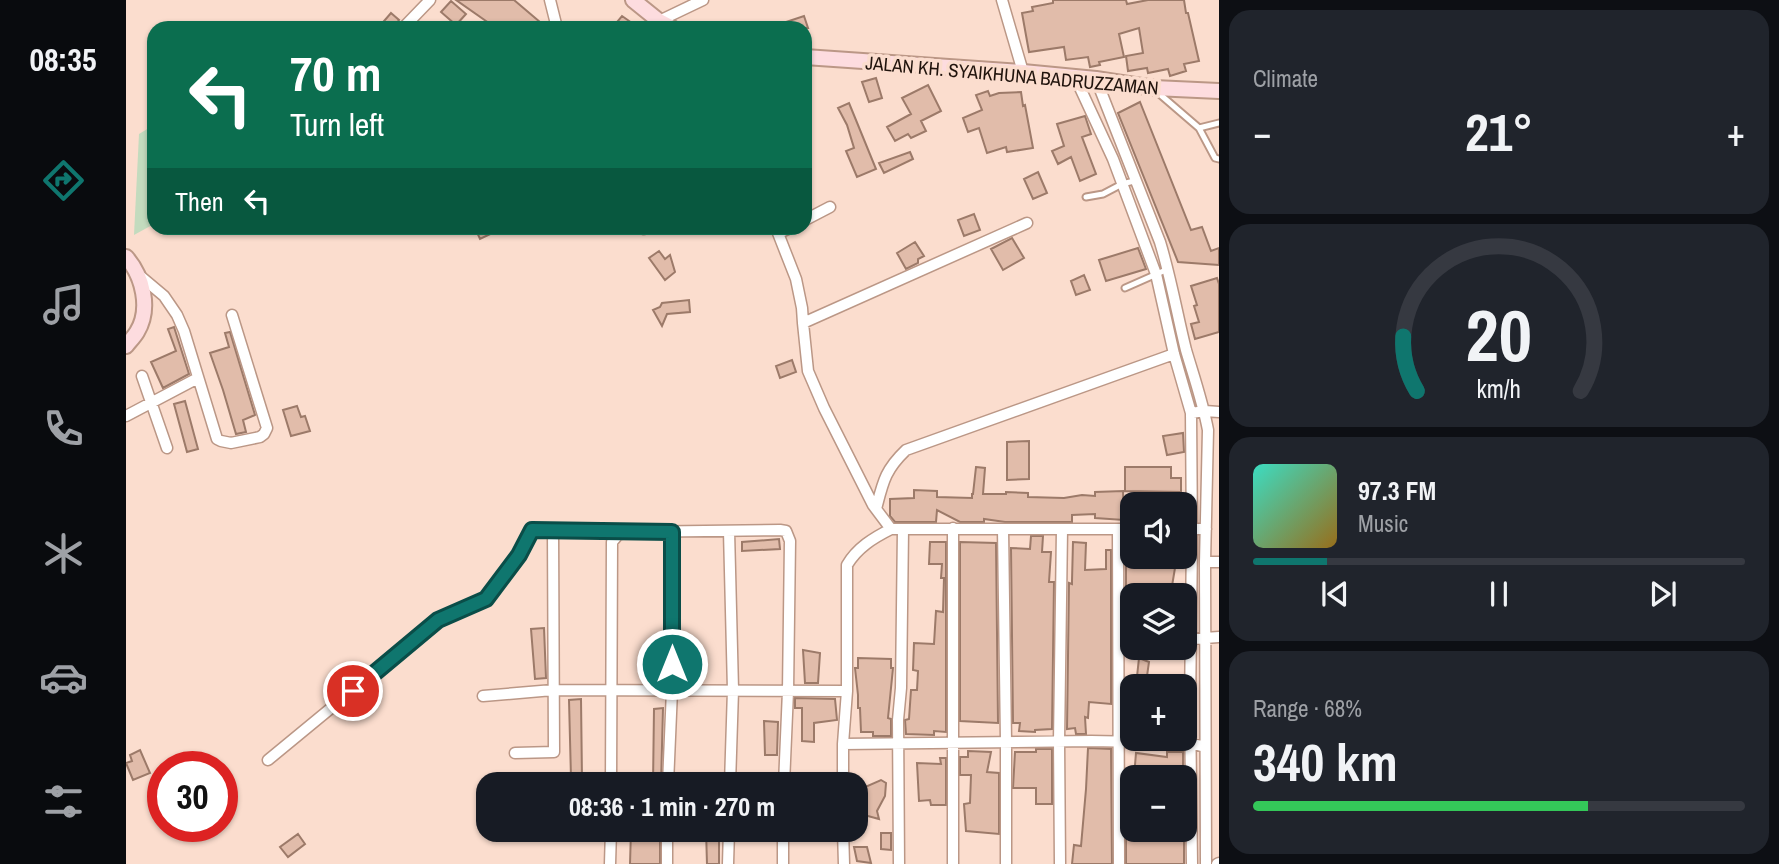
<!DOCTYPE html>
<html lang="en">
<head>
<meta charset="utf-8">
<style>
	body { margin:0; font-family:"Archivo Narrow",sans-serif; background:#20242c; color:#f1f3f6; height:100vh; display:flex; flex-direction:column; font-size:26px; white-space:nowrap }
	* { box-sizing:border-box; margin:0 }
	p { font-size:23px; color:#9ea1a6 }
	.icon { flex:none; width:38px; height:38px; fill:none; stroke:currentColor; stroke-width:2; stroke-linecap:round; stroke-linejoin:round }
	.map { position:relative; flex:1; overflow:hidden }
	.sheet { display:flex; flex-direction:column; gap:10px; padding:10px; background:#0d0f14; width:560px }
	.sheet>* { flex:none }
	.hud { position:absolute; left:21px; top:21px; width:665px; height:214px; border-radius:21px; box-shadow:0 2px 5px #0004; background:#0b6e4f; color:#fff; overflow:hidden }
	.controls { position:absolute; left:994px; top:492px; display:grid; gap:14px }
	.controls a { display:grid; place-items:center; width:77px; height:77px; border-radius:14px; background:#171b24; box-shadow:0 2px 5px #0004; font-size:35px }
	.speed { position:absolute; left:21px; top:751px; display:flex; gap:14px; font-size:35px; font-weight:700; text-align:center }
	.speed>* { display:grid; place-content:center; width:91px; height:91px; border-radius:50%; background:#171b24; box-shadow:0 2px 5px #0004; line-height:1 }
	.speed .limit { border:10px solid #d22; background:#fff; color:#111 }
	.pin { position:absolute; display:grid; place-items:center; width:60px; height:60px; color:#fff; margin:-30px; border:4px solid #fff; border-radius:50%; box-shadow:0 2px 7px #0007 }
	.me { position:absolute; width:77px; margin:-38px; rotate:0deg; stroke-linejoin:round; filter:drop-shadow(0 0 5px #0008) }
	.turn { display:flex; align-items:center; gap:24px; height:147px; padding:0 28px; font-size:32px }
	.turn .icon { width:91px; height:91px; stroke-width:2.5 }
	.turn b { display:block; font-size:49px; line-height:60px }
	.then { display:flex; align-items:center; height:66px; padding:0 28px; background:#0003; gap:14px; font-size:26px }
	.big { font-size:52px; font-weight:800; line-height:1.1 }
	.sheet .tile { flex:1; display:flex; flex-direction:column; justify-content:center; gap:10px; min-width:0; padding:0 24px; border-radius:21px; background:#20242c }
	.sheet .dial { align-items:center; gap:0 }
	.dial svg { height:182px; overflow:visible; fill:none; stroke:#363941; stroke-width:7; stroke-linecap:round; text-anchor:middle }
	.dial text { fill:#f1f3f6; stroke:none }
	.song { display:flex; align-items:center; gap:21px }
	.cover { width:84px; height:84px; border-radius:10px; background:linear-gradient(135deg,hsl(170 70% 55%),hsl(40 70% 35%)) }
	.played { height:7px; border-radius:4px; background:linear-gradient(90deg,#0f766e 15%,#363941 15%) }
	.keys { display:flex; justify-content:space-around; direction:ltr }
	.heat { display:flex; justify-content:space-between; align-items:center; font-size:38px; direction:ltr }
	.charge { height:10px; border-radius:5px; background:linear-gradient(90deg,#34c759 68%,#363941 0) }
	.trip { position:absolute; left:350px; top:772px; width:392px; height:70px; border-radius:21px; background:#171b24; box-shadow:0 2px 5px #0004; font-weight:800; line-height:70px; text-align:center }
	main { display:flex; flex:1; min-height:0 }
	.tab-bar { display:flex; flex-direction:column; width:126px; justify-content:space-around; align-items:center; background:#090b0e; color:#9ea1a6 }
	.tab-bar .icon { width:49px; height:49px }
	.tab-bar .current { color:#0f766e }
	.tab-bar b { font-size:32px; color:#f1f3f6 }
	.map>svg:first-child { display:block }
</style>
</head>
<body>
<main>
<nav class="tab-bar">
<b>08:35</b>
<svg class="icon current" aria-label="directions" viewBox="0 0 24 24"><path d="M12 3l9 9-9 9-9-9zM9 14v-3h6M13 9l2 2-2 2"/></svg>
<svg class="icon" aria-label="music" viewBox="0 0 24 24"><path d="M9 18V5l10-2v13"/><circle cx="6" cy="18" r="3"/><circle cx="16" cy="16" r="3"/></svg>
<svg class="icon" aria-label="phone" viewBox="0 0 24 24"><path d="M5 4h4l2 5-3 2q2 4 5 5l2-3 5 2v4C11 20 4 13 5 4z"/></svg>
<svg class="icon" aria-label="climate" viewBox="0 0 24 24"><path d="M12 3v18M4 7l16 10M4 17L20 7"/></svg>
<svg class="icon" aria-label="car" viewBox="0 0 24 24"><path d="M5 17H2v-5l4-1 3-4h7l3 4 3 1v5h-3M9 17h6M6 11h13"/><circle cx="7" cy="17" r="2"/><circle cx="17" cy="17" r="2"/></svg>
<svg class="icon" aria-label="filters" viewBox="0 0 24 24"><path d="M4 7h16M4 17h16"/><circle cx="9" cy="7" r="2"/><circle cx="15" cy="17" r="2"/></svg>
</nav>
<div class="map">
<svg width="1093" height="864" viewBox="0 0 1093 864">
	<rect width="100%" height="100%" fill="#fbddce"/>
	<path fill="#c3dbbe" d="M28,125V224L8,235L13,134Z"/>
	<path fill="#e1bcaa" stroke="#9c7a69" stroke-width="2" d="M330,0H388L421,28H370Z
		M927,0H1000L1001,4L1022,0H1058L1060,13H1062L1073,61L1058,64L1060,71L1044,76L1042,69L1022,73L1021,68L1002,71L1000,56L1017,53L1013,28L993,34L998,57L973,62L974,65L964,67L962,57L940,60L938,47L903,52L896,13L907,11L906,7L927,3Z
		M325,1L340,14L330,25L315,12Z
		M265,13L273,20L267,28H252Z
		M496,16L513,28H486Z
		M678,16L682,28H648V26Z
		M750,78L756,98L743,102L736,82Z
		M802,85L815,111L795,121L800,131L785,138L782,134L769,141L761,127L785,114L776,98Z
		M862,91L864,96L873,93L895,92L897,106L899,105L907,148L881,152L880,147L861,153L853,128L842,132L837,118L856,110L850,95Z
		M1014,102L1065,230L1076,227L1085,251L1093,248V265L1052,262L992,113Z
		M723,103L750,169L731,177L720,151L728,148L721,125L712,108Z
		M959,116L965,134L956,137L970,174L954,181L945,157L932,164L926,151L938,146L931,124Z
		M784,152L787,159L758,173L753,163Z
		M912,172L921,193L907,199L898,179Z
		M848,214L854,230L838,236L832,220Z
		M349,228H377L354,239Z
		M886,238L898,258L877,270L865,249Z
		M789,242L798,256L792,259V263L780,269L771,253Z
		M1012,248L1020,269L980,281L973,260Z
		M533,251L539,259L544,255L549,272L539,280L523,258Z
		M958,275L964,290L950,295L945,281Z
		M1091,278L1093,284V332L1069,339L1065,324L1073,322L1068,306L1071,305L1065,286Z
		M563,300L564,312L541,314L536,326L527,310L534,307L536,303Z
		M48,327L63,374L37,388L25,362L50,351L42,329Z
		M104,332L129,415L117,420L120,432L110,434L97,390L84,353L103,347L99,333Z
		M666,360L670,372L654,378L650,366Z
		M59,401L72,449L61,452L48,404Z
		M171,406L175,417L179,416L184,431L165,436L157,410Z
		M1057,433L1058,452L1041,455L1037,436Z
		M903,441V479L881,480V442Z
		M850,467L859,468L857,494H880V492L902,493V497L938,498L956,495L969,496V492L997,491L998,520L969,518V514L946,515V522H879L858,519V522H834L811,510L810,522H769L764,516V499L788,498V490L811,491V497L846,498V494H847Z
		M999,467H1045V478H1055V492L999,491Z
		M905,536H917L916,552H925L923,582H928L926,729L909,730V732L893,731L894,723H887L885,548L904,549Z
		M653,539L654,549L616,551V542Z
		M804,542H820V732L808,731V735L780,734L779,720L783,719L785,690H791L792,671L787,670L788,643L808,644L810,611L817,612L818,578H815L816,564H803Z
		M834,542L870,543L872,723L834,721Z
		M947,542L960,543L959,570L980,569V550H985V704L963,702L962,718L959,717L960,734H950L949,728L941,729L943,583L946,584V581Z
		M1000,556H1051L1046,586L1058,592V595L1000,594Z
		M418,628L420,678L409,679L405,629Z
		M677,650L694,653L692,683H679Z
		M732,658L765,659V668H767L762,718L765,719V736H747V732H735L734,708H732V695L729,668H732Z
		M1013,658L1023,662L1021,676L1035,686H1010Z
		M669,698L709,699L711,720L688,723V742L676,741V708H669Z
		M455,699L456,779L445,778L443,700Z
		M537,708L535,784H527L528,709Z
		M638,721L652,722L651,755H639Z
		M962,748L985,749L986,864H946L948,845L955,846L960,789Z
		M910,749H926V804H910V788H887L889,752H910Z
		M14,750L24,773L7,780L0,763L6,761L4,755Z
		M842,751L865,752L861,772L873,773V834L840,831L838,804L844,803L845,775H834V757H842Z
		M1041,752H1057V777H1008L1010,753L1041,757Z
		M814,758H820V805H805L804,800L793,801L791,763L815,764Z
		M755,780L760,783L759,796L751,811L753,819L738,815L735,801L730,791Z
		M1000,793H1006V830H1032V831L1058,833V864H1000Z
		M505,830H534V864H504Z
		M580,830H593V864H581Z
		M755,833H765V850L755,849Z
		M172,834L179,844L162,857L154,847Z
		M728,847H741L745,863L731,861Z"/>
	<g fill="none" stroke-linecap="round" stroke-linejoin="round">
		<g stroke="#bb9786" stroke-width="9">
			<path id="lane" d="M1030,91L1073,128L1089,158L1093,159
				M1073,128L1093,123
				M960,197L977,194L996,184L1008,181
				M999,288L1042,269"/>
		</g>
		<g stroke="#bb9786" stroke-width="13">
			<path id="street" d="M424,0L431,28
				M876,0L897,72
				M533,21L577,0
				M277,28L304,0
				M949,77L987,159L1030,274L1048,354L1065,413L1066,539L1064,708L1066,864
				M970,79L1034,242C1045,278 1051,314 1060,350C1068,377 1077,403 1082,430L1079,562L1080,864
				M679,220L704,207
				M650,228L670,279L676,308L677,323L682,371L698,408L747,505L765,529
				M518,229L520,228
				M653,233L664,228
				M13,275L38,296L51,315L58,331L91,439L95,441L105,443L134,437L138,434L141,428L106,315
				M677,323L901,223
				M16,376L41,448
				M1065,413L1079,411L1093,412
				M0,416L72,378
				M750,509C757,482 759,470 780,450L1048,354
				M827,528V864
				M877,529L880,742V864
				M992,529L993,864
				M1059,529H1080
				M603,531L607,690L604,784
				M1079,562H1093
				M1065,639L1093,637
				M357,696L427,690L721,691
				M717,744L965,741L1064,743L1079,747
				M389,753L428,752L427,530
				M142,760L312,620L360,599L393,555L406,530L499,532
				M485,784L486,542L492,535L500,532L654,530L660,531L664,541L662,691L658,784
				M542,784L546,690V532
				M717,784V744L721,691V565C731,548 747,538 765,529H1006
				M541,830V864
				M657,830V864
				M717,830L718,864
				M484,864L485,830
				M602,864L603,830
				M773,864L772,720L775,688L777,529
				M934,864L933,741L936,529
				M1091,864L1093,863"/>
		</g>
		<g stroke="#bb9786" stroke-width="18">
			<path id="secondary" d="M507,0L533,21L546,28
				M679,57L897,72L970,79L1028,88L1093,91
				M0,257C17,276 25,309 11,332C8,337 3,342 0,346"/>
		</g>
		<use href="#lane" stroke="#fff" stroke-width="5"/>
		<use href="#street" stroke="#fff" stroke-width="10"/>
		<use href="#secondary" stroke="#fddcdf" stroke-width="14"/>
	</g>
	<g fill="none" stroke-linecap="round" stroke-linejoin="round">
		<g stroke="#0a4d48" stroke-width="18">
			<path id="route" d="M227,691L312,620L360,599L393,555L406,530L546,532V664"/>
		</g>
		<use href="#route" stroke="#0f766e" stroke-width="12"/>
	</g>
	<g text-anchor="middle" stroke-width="7" stroke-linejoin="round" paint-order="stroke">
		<g font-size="19" fill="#20130c" stroke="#fbddce">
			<text transform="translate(886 75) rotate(5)" y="7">JALAN KH. SYAIKHUNA BADRUZZAMAN</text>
		</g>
	</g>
</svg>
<div class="controls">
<a><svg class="icon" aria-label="sound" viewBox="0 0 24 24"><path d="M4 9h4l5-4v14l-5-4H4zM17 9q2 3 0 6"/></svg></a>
<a><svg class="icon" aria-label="layers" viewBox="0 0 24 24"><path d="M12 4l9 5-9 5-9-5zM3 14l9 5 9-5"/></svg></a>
<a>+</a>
<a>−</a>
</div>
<div class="speed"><div class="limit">30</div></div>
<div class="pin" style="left:227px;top:691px;background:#d93025"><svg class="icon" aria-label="arrive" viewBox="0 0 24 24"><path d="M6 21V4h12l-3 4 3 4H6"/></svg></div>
<svg class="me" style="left:546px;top:664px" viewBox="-20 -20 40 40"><circle r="17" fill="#0f766e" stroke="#fff" stroke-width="3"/><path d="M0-11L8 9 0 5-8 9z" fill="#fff"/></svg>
<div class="trip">08:36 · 1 min · 270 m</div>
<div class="hud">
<div class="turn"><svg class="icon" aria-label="left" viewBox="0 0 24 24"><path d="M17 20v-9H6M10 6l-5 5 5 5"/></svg><div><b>70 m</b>Turn left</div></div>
<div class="then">Then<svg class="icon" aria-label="left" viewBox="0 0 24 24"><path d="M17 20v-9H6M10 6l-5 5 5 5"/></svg></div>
</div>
</div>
<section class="sheet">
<div class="tile"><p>Climate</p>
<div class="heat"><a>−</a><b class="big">21°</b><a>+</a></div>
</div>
<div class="tile dial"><svg viewBox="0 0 100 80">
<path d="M14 69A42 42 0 1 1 86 69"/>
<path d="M14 69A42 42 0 0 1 8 45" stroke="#0f766e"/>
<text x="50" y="56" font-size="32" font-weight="700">20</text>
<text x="50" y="72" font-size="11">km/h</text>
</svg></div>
<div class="tile">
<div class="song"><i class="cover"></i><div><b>97.3 FM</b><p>Music</p></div></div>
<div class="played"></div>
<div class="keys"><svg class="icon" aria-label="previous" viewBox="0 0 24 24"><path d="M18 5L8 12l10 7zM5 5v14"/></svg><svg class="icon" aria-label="pause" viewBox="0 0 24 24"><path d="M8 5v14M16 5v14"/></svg><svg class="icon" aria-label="next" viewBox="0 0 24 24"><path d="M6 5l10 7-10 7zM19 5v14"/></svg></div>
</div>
<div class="tile"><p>Range · 68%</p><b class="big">340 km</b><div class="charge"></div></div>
</section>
</main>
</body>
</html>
